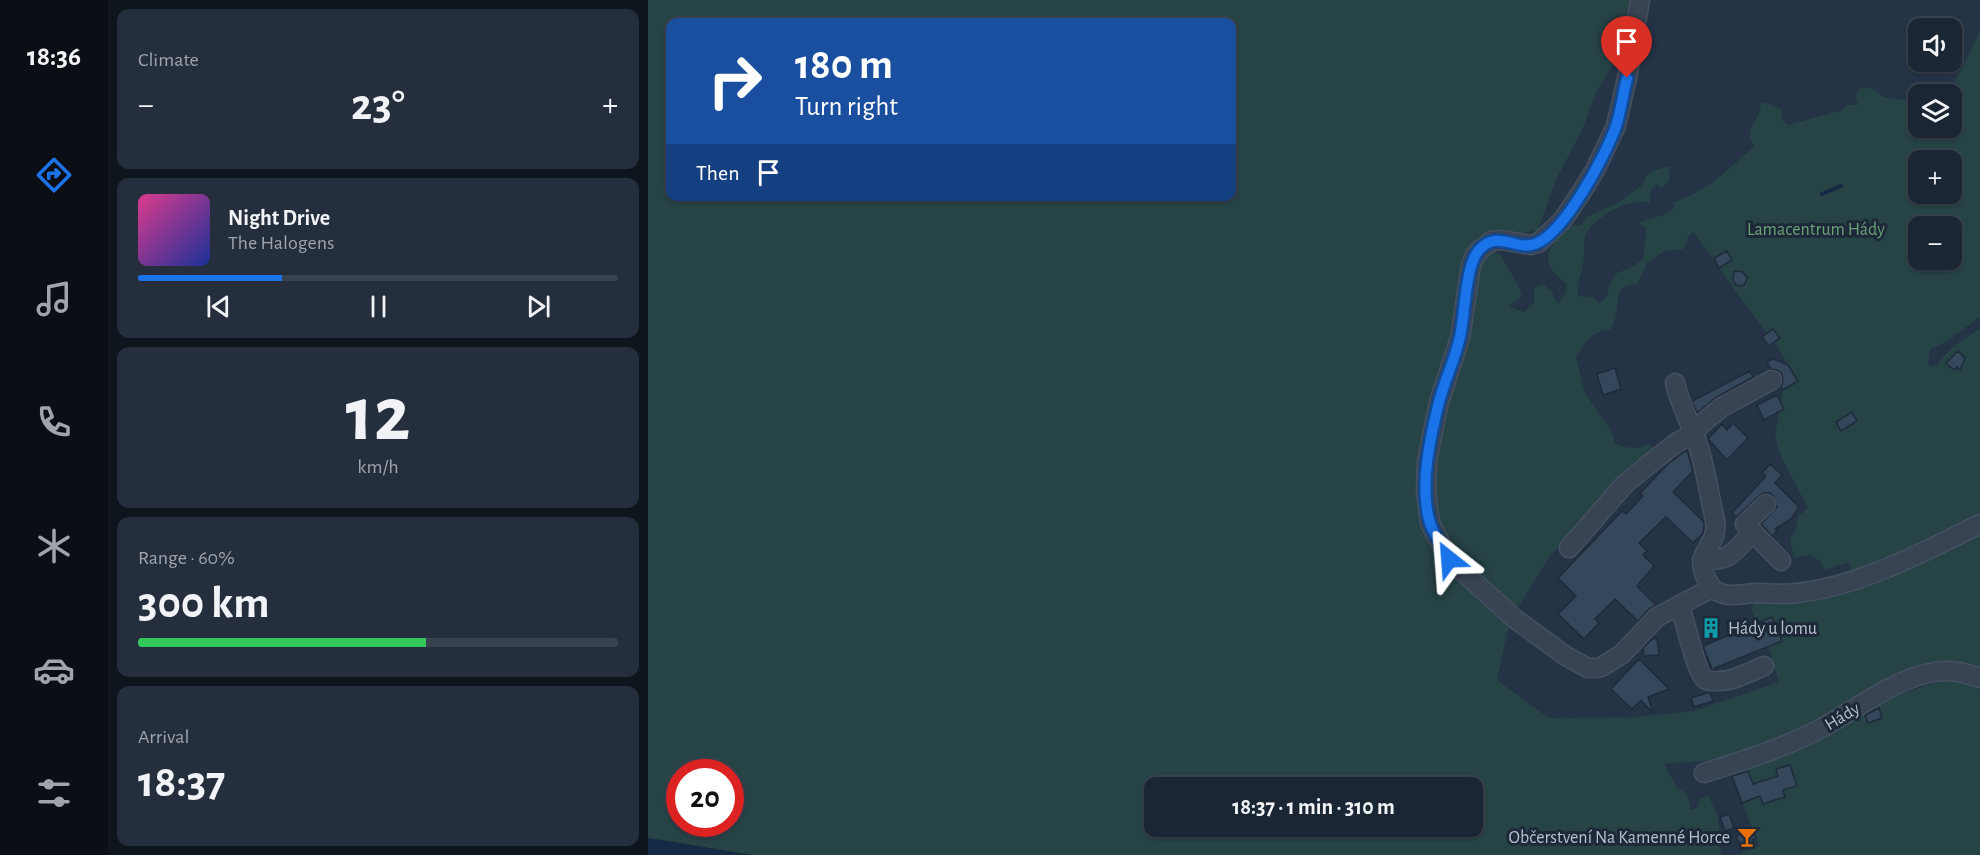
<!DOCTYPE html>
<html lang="en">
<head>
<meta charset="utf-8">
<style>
	body { margin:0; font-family:"Alegreya Sans",sans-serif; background:#242e3c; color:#f1f3f6; height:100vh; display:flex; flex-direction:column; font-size:22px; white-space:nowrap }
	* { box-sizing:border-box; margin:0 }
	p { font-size:20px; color:#a0a5ac }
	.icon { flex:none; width:33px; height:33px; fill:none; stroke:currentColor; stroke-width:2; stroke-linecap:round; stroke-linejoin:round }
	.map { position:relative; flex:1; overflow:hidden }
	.panel { display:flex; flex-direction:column; gap:9px; padding:9px; background:#0f151d; width:540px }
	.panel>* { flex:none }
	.top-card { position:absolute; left:18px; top:18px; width:570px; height:183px; border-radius:12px; box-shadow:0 2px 4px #0004,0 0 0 2px #39434f; background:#1a4fa0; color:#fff; overflow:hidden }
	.tools { position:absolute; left:1260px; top:18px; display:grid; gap:12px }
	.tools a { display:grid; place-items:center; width:54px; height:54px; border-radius:12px; background:#1b2634; box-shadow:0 2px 4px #0004,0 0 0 2px #39434f; font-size:30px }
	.speed { position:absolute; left:18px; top:759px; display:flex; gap:12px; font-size:30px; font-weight:700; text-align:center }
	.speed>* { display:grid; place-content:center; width:78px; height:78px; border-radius:50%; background:#1b2634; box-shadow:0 2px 4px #0004,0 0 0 2px #39434f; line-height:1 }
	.speed .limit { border:9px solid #d22; background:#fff; color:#111 }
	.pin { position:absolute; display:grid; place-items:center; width:51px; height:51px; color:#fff; margin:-62px -26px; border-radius:50% 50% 50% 0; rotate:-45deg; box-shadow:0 0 6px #0007 }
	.pin .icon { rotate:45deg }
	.me { position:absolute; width:66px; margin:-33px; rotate:332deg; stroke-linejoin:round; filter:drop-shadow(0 0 4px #0008) }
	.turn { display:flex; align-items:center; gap:21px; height:126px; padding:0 30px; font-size:27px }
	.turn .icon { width:78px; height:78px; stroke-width:2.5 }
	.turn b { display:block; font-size:42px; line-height:51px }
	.then { display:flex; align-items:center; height:57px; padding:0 30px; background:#0003; gap:12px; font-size:22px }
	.big { font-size:45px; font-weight:700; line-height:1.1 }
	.panel .tile { flex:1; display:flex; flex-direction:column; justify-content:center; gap:9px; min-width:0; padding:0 21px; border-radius:12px; background:#242e3c }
	.panel .dial { align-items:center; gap:0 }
	.dial b { font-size:78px; line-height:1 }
	.song { display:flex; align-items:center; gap:18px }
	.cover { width:72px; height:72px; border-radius:9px; background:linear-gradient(135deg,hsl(330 70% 55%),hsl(230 70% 35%)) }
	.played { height:6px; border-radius:3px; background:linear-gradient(90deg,#1a73e8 30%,#39434f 30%) }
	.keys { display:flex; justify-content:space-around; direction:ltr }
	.heat { display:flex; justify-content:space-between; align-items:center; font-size:33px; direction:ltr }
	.charge { height:9px; border-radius:4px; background:linear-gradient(90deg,#34c759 60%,#39434f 0) }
	.trip { position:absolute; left:496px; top:777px; width:339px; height:60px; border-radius:12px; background:#1b2634; box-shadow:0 2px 4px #0004,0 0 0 2px #39434f; font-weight:700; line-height:60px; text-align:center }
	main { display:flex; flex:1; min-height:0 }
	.dock { display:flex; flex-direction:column; width:108px; justify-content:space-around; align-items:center; background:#0b0f15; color:#a0a5ac }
	.dock .icon { width:42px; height:42px }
	.dock .current { color:#1a73e8 }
	.dock b { font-size:27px; color:#f1f3f6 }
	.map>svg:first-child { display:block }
</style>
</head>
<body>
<main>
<nav class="dock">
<b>18:36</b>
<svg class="icon current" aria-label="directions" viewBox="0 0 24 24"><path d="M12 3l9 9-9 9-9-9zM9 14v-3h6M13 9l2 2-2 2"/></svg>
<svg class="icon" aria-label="music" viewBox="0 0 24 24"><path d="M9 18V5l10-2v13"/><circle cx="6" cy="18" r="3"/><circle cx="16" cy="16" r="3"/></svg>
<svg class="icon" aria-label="phone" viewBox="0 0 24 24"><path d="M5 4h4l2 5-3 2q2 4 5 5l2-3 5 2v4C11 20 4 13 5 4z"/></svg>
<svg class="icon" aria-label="climate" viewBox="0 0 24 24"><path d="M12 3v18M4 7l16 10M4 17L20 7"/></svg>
<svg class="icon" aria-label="car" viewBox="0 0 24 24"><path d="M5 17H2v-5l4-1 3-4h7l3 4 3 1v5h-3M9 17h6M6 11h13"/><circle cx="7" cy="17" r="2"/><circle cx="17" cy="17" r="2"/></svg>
<svg class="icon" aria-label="filters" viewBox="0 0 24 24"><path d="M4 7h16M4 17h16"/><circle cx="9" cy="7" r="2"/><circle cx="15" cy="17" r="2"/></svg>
</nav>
<section class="panel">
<div class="tile"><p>Climate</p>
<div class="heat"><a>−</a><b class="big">23°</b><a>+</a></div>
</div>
<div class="tile">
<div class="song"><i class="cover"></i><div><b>Night Drive</b><p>The Halogens</p></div></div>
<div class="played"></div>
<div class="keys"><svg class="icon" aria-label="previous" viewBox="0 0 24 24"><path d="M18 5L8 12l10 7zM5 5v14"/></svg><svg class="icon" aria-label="pause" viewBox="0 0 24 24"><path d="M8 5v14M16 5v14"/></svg><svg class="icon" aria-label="next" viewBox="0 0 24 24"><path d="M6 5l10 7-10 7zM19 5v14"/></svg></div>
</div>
<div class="tile dial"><b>12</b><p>km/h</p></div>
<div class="tile"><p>Range · 60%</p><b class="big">300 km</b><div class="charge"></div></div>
<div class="tile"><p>Arrival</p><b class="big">18:37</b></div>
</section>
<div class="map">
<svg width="1332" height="855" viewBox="0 0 1332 855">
	<rect width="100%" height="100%" fill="#243345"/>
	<path fill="#264346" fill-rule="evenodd" d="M0,0H987L976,46L948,93L935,128L908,180L890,230L860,236L842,249L853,255L874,293L872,298L860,306L876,312L886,303V287L895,284L904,292L910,304L917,294L919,284C915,280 908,276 905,271C890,252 912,236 926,225H932L940,216L968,204L994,185L999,175L1006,170L1021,166V181L1014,188L1008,184L1003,190L1002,202C980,201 965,207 948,222C944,226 938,231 937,237C935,246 937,256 935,265C933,277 929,283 930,296L946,297L951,304L959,296L962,283L969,273L984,267L995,259L998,233L997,227L989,223L1015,215L1026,208V202C1058,192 1082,168 1106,146C1094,130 1112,120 1113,104L1117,102L1134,110V120L1140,125L1194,110L1199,105H1210C1207,98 1207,95 1211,89C1230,85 1226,94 1239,98C1254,102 1253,95 1267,106L1268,114L1270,116V128H1299L1306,134L1309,133L1304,124V94H1301L1332,31V317L1298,342L1282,349L1280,364L1284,367L1290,365C1297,349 1318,339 1332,328V516L1204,574L1201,562L1176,570L1173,562L1162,555L1146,558L1142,539L1148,530L1150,516L1160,508L1132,455L1127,435L1135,390L1150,381L1126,342L1091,296L1045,231L1039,239L1038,245L1033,250L1016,251L999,263L990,283L976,287L971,293L967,320L962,330C945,329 936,344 928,357L937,393L963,430L967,443C980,449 988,450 1001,444L1008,451L970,484L902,556L862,620L849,680L901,718L987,717L1046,711L1131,682L1120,646L1134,641L1124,617L1109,623L1103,610L1108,599L1148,600L1332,531V667L1301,665L1082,759L1016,764L1029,787L1039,793L1043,810L1049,808L1052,798L1060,795L1070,816L1073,855H104L0,838ZM22,22H584V196H22ZM1270,160H1304V194H1270ZM1270,226H1304V260H1270ZM32,772H82V824H32ZM507,788H825V826H507Z
		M1304,677L1332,690V855H1093V853L1111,846L1084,776L1160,744L1247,696Z"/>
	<path fill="#152a44" d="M0,838L104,855H0Z"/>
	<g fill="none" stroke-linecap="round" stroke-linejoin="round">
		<path stroke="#152a44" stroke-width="4" d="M1174,194L1193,186"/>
	</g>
	<path fill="#35475b" stroke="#1f2b3b" stroke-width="1.5" d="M1079,251L1084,260L1071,268L1066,258Z
		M1086,271L1095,272L1099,278L1097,284L1093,286L1088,285L1085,280Z
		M1125,329L1132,338L1121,346L1114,337Z
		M1310,351L1317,358L1312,370L1309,367L1306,370L1298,363Z
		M1125,359L1140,365L1150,381L1135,390L1133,387L1135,381L1134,374L1129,370L1123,369L1119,362Z
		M967,368L973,389L955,395L949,374Z
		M1102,371L1105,377L1069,397L1049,413L1044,401Z
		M1129,395L1136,409L1116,420L1109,405Z
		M1204,412L1209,421L1193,431L1188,422Z
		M1085,423L1100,438L1079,460L1060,439L1074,424L1079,430Z
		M1039,450L1045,471L1025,492L1056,522L1055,533L1045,543L1018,517L991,543L999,551L995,555L1006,566L989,586L1008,605L1001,609L990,621L967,599L947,619L951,623L936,639L910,614L928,596L910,578L974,511L978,514L995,496L992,493L1021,463Z
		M1122,464L1134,475L1127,483L1151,507L1144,518L1127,529L1129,531L1124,536L1113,524L1129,507L1126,497L1122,493H1116L1111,496L1088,517L1084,513L1118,476L1114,473Z
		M1124,617L1134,641L1067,668L1068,670L1064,669L1055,646Z
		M1009,638L1011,655L996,656L995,648L1004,639Z
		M991,659L1021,689L1000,697L1005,713L993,700L984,709L963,689Z
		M1062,692L1065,701L1046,707L1043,698Z
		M1231,708L1234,718L1220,723L1217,715Z
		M1142,765L1149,786L1135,790L1137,797L1115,804L1112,796L1094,803L1084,776L1100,771L1105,784L1130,776L1128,769Z
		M1081,814L1086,828L1077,831L1072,817Z
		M1104,829L1108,838L1104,840L1106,845L1093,849L1088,836Z"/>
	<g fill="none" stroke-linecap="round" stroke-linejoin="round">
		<g stroke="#455060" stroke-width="21">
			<path id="minor" d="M992,0L979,78L968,126L947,170L931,196L914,221L890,243L883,245L853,240L843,241L831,251L826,257L823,265L812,338L791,402L779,461L778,492L782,523L801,559L867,619L918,656L940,668H950L955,666L974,654L1009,617L1064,588C1077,599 1091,594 1107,593C1121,593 1135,595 1149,593C1213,586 1275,552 1332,524
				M1027,383C1032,405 1043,424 1050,445C1058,470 1061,495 1067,520C1072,551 1038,551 1064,588
				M1118,504L1097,524L1133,561
				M921,548L976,485L1000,465L1028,443L1046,433L1053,424L1074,407L1124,380
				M1054,560C1084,561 1084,553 1105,532
				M1031,605C1037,618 1048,675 1058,680C1062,682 1076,681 1081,680C1093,677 1104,671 1116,666
				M1056,773C1094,761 1133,749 1168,731C1208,711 1262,664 1310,672C1317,673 1325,676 1332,678"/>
		</g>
		<use href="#minor" stroke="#384454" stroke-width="18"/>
	</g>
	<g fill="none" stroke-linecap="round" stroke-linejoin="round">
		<g stroke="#114b97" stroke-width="15">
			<path id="route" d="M801,559C795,548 786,535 782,523C771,487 782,438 791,402C797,380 807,359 812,337C817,315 817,266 831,250C850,229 867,251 887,244C916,234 958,155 968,126C973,111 975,94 979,78"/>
		</g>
		<use href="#route" stroke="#1a73e8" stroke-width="10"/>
	</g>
	<defs>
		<g id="building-bare" transform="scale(1.62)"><path d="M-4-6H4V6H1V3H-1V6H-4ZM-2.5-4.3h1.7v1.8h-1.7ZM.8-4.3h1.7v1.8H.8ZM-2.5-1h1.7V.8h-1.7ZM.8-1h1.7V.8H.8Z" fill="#0f9aa8" stroke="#1d2939" stroke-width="2.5" paint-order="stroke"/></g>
		<g id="bar-bare" transform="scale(1.62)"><path d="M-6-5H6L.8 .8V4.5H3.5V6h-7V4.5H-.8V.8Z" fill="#e8710a" stroke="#1d2939" stroke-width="2.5" paint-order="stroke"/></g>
	</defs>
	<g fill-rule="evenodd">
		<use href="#building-bare" x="1063" y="628"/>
		<use href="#bar-bare" x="1099" y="837"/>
	</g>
	<g text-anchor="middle" stroke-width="6" stroke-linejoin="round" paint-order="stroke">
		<g font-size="18" fill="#6aa175" stroke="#1d2939">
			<text x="1168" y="235">Lamacentrum Hády</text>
		</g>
		<g font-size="18" fill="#b6c0ce" stroke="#1d2939" text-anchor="start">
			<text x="1080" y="634">Hády u lomu</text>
			<text x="1082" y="843" text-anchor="end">Občerstvení Na Kamenné Horce</text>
		</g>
		<g font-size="18" fill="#b6c0ce" stroke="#1d2939">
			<text transform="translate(1194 716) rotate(-31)" y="6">Hády</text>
		</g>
	</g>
</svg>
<div class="tools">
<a><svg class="icon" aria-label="sound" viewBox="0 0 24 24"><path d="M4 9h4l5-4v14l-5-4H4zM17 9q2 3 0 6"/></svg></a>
<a><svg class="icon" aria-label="layers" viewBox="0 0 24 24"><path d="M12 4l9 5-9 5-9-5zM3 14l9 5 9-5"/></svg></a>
<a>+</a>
<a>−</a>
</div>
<div class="speed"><div class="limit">20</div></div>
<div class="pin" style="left:979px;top:78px;background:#d93025"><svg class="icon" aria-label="arrive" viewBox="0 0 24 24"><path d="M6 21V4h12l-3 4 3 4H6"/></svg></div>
<svg class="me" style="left:801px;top:559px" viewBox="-20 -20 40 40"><path d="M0-17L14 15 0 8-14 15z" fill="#1a73e8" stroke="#fff" stroke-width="4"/></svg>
<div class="trip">18:37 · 1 min · 310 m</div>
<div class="top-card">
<div class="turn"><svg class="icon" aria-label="right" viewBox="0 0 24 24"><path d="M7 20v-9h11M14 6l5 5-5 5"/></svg><div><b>180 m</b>Turn right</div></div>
<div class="then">Then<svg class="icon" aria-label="arrive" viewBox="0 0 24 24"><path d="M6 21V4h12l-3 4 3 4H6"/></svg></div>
</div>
</div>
</main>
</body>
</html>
